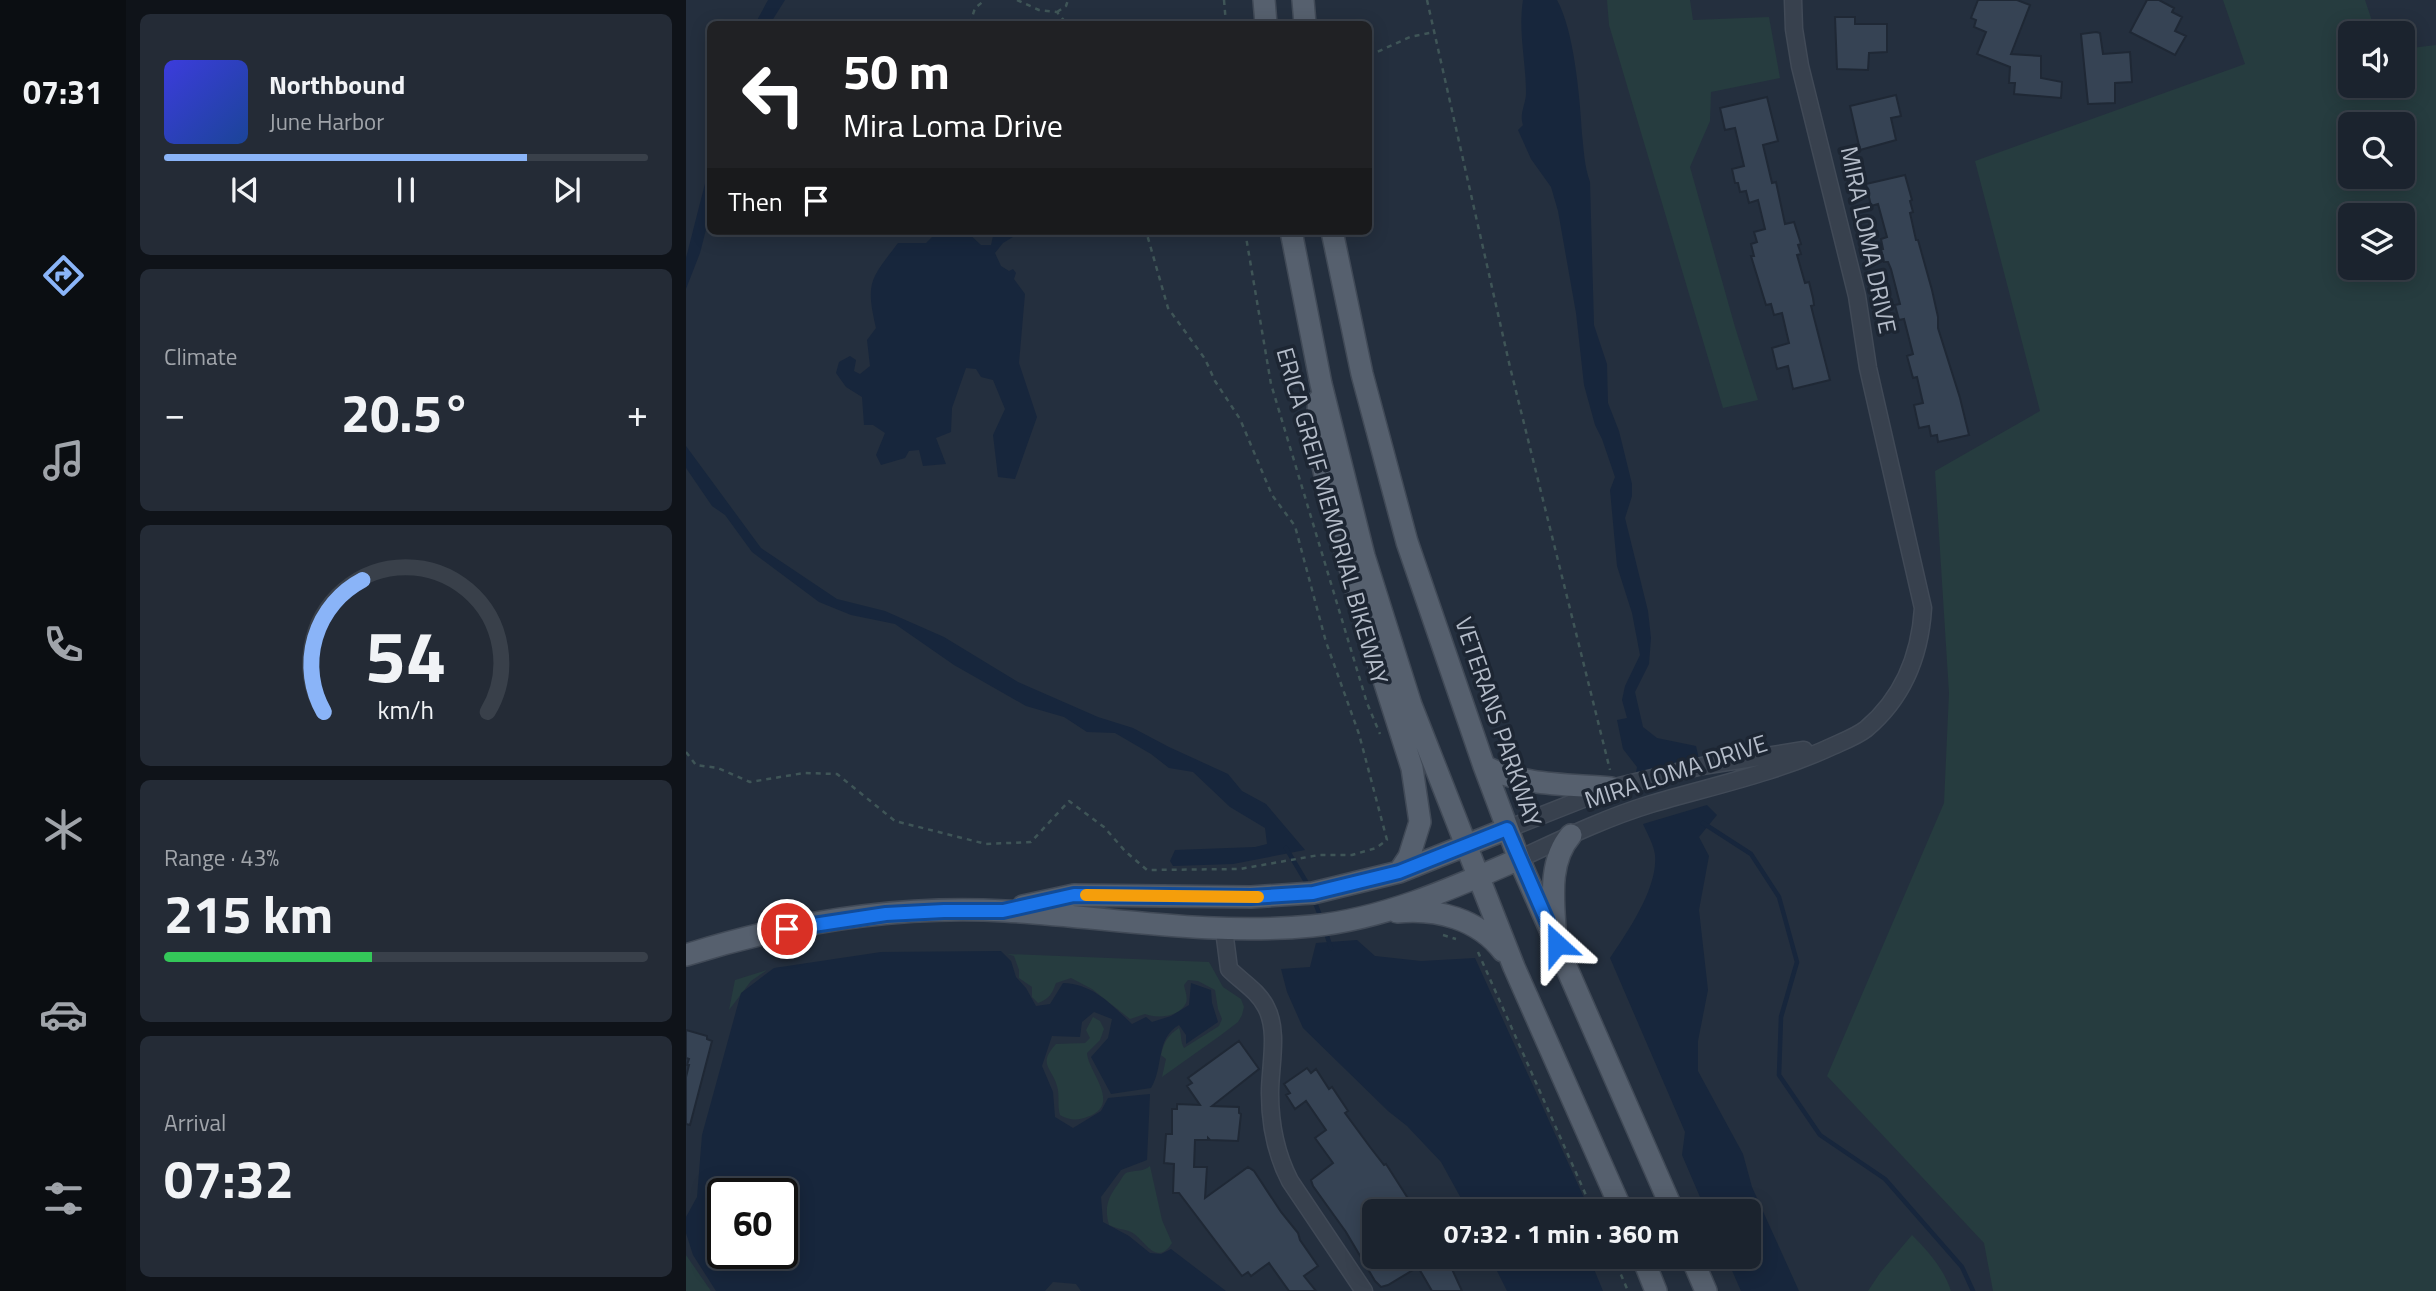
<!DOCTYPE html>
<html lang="en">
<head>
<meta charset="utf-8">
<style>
	body { margin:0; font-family:"Titillium Web",sans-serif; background:#242b36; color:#f1f3f6; height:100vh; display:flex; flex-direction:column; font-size:26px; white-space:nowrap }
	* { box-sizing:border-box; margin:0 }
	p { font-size:23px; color:#a0a4aa }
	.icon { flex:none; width:38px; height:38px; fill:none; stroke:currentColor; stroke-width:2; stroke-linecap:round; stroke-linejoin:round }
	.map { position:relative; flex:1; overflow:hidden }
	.sheet { display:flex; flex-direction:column; gap:14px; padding:14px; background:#0f1319; width:560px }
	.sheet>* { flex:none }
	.guide { position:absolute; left:21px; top:21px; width:665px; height:214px; border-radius:10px; box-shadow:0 4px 18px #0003,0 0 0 2px #39404a; background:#202124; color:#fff; overflow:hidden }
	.buttons { position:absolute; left:1652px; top:21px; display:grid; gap:14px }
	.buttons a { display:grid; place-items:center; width:77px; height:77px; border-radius:10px; background:#1b232e; box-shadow:0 4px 18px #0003,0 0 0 2px #39404a; font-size:35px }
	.speed { position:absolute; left:21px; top:1178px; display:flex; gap:14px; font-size:35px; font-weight:700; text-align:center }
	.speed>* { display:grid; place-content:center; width:91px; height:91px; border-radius:50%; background:#1b232e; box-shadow:0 4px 18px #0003,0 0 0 2px #39404a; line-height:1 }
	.speed .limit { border:4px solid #111; border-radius:10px; background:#fff; color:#111 }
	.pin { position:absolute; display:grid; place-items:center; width:60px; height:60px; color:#fff; margin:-30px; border:4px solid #fff; border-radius:50%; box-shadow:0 2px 7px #0007 }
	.me { position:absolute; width:77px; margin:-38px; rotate:336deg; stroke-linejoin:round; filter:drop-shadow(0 0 5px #0008) }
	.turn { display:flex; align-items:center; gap:24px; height:147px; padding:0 21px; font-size:32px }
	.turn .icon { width:91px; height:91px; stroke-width:2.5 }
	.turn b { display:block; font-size:49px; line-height:60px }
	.then { display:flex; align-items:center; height:66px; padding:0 21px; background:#0003; gap:14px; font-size:26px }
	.big { font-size:52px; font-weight:700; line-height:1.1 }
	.sheet .card { flex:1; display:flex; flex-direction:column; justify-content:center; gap:10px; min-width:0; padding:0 24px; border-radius:10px; background:#242b36 }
	.sheet .dial { align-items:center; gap:0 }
	.dial svg { height:182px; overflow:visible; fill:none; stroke:#39404a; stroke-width:7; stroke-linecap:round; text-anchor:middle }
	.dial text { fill:#f1f3f6; stroke:none }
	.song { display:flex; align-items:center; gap:21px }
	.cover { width:84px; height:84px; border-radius:10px; background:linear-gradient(135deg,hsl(240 70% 55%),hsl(220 70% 35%)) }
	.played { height:7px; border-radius:4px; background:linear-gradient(90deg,#8ab4f8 75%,#39404a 75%) }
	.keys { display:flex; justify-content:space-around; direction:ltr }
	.heat { display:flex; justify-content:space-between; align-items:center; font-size:38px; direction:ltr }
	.charge { height:10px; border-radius:5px; background:linear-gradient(90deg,#34c759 43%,#39404a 0) }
	.trip { position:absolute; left:676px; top:1199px; width:399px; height:70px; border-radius:10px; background:#1b232e; box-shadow:0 4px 18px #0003,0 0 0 2px #39404a; font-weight:700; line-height:70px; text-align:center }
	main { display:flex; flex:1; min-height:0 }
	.tabs { display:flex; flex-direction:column; width:126px; justify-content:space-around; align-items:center; background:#0b0e12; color:#a0a4aa }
	.tabs .icon { width:49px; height:49px }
	.tabs .on { color:#8ab4f8 }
	.tabs b { font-size:32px; color:#f1f3f6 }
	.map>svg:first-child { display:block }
</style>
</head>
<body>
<main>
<nav class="tabs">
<b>07:31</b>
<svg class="icon on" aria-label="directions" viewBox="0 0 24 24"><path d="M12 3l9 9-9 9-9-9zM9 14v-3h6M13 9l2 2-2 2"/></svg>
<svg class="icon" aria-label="music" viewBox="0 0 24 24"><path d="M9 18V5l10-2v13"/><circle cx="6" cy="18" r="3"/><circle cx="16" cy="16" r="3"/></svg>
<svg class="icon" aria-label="phone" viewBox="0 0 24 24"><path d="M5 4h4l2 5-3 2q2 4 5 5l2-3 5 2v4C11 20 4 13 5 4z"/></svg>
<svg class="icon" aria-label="climate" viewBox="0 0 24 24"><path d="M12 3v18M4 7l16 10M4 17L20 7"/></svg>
<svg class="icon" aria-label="car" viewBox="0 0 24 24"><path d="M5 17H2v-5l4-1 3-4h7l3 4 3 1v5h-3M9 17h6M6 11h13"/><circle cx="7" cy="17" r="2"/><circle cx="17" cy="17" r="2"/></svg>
<svg class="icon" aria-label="filters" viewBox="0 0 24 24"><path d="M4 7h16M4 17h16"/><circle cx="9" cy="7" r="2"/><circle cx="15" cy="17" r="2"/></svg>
</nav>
<section class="sheet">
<div class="card">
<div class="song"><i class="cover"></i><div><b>Northbound</b><p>June Harbor</p></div></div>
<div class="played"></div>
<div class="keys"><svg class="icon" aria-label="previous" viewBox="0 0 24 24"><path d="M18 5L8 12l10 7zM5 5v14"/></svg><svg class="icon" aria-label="pause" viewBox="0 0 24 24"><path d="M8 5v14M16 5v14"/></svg><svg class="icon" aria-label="next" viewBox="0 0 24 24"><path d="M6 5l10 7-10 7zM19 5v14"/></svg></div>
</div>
<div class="card"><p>Climate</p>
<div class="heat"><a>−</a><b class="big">20.5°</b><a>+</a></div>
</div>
<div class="card dial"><svg viewBox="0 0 100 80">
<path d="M14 69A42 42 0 1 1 86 69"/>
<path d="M14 69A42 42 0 0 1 31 11" stroke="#8ab4f8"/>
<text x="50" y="56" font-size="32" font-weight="700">54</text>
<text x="50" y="72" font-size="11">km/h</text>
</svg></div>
<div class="card"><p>Range · 43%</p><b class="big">215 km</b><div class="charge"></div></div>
<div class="card"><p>Arrival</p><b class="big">07:32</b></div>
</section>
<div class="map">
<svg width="1750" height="1291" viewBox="0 0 1750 1291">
	<rect width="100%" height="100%" fill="#242f3e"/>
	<path fill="#263c3f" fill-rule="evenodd" d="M921,0H1004L1007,20L1083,17L1094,78L1025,92L1024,121L1004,167L1049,327L1072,400L1037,408L923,25Z
		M1537,0H1679L1690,33H1664V86H1717V49L1750,45V1291H1307L1298,1243L1141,1076L1258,803L1263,693L1249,471L1354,411L1289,161L1559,64ZM1717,124V177H1664V124ZM1717,215V268H1664V215Z
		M321,954L523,962L537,987L555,999L558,1007L556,1015L552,1022L535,1035L476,1077L480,1059L475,1055C478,1042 482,1035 493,1028C496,1035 494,1041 498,1048L533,1026L536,1019L532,1009L529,990L512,981L502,980L498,985C499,991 502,997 500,1003C494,1017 471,1019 459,1014L444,1019L406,989L385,978L370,983C366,994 363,999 352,1003L346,997V987L333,978V970L328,956Z
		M81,970L65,981L43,1010L49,980Z
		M407,1017L414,1021L418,1029L414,1040L401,1053C402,1072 437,1105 401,1117C392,1121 382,1120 374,1115C371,1105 374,1095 371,1086C366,1067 351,1065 370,1044L399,1043L404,1038L400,1030Z
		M464,1166L476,1220L486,1243C470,1268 459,1239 445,1232C439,1229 430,1229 423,1225C418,1207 422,1198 432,1184C436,1179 437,1173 443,1172C452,1170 456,1172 464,1166Z
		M1226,1235C1242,1251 1258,1269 1265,1291H1182L1194,1273Z
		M0,1255L25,1291H0Z"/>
	<path fill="#17263c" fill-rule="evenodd" d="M82,0H99L84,24H69Z
		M837,0H871C888,30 894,98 896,134C898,151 898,165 904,182L908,325L921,364L922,403L933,431L946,484V496L939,518L962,611L965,638L963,664L949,692L957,727L971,738L1010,746L1016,772L947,791L951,767L937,749L931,720L941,718L936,700L939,686L954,655L946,613L931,566L924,490L929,477L916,439L909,425L898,385L890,313L872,211L865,187L845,159L832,130L837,125C833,113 840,104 840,93C840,61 832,32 837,0Z
		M24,164V214L14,253L0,289V258Z
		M252,231H280L295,245H305L307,236L304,231H323L327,237L317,243L309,253L315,266L323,271L327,269L330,273L328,279L339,294L333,363L351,417L329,479L312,477L307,435L319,409L307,380L295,377L290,369L280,368L266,408L265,432L250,438L260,464L237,466L233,450L223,451L219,458L195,465L190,455L199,433L187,425H178L176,397L160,387L150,373L153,362L164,356L170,360L168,371L174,374L184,366L181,340L190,328C179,281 185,279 212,243H240Z
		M0,446L75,548L151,599L199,611L258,637L332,682L412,717L447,728L483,747L542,774L556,791L580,804L619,850L547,864L487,866L484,861L489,850L569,847L581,844L579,828L544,807L507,772L483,768L465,754L429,733L401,732L378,717L340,706L268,665L209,624L165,615L133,602L66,552L39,515L26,506L0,468Z
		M1021,805L1031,815L1013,837L1023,856L1013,910L1022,990L1012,1041V1071L1057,1154L1066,1187L1113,1291H1055L1040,1257L1062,1256V1211H1020L996,1155L999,1132L924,958C942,931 972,888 969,855C968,845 961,833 957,824Z
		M671,940L689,956L735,961L789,958L904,1211H782L755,1162L721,1126L702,1111L617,1028L601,992L595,969L624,967L630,943Z
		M315,951L325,961L330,977L340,988L350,1006L364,1004L377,983C407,984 425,1004 446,1024L460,1017L466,1022L485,1016L503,1005L505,983L525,990L526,1003L532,1022L500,1044V1035L493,1025C469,1039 478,1067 465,1088L425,1094L405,1057L422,1038L426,1019L408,1012L396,1022L394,1037L366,1036L356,1066L367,1092L369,1117L387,1128L415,1111L422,1098L464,1094L461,1160L435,1170L415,1197L417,1222L443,1236L464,1253L475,1254L485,1249L540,1291H395L390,1284L367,1282L359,1291H30L7,1255L0,1233V1217L11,1197L16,1135L55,993L88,968L195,952ZM37,1194H96V1253H37Z
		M804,1257H903L917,1291H821Z"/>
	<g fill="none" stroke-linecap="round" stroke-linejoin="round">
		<path stroke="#17263c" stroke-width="4.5" d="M1017,823L1065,854L1093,897L1111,962L1095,1017L1093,1075L1134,1135L1199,1179L1276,1267L1287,1291
			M600,848L622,885
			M628,900L635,918
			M639,930L645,948"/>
	</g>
	<path fill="#364354" stroke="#1f2835" stroke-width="2" d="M1292,0H1331L1344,5L1325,54L1355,56V78L1376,82L1375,98L1328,94L1329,83H1323L1324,67L1291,54L1300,32L1288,27L1290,20L1285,18Z
		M1461,0H1473L1488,8L1486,12L1496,17L1489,31L1500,36L1489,55L1444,32Z
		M1149,17H1169V24H1201V52L1183,53L1182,70L1151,69Z
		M1410,32L1414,33L1417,54L1444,52L1446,82L1429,83V103L1402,104L1395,34Z
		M1210,95L1215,116L1205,118L1210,140L1174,150L1164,106Z
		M1081,97L1092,141L1077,145L1086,183L1090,182L1099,224L1108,222L1115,244L1112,245L1115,254L1111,255L1119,283L1123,282L1127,298L1128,305L1125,306L1144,380L1107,389L1102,366L1091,369L1086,348L1103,343L1096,313L1088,315L1085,304L1080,305L1065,256H1068L1065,244L1071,242L1068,232L1079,229L1072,200L1063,203L1060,191L1054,192L1052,183H1049L1046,169L1058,166L1049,128L1039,130L1034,108Z
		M1219,175L1226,200L1224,201L1227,212L1224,213L1230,240H1232L1246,290L1252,317V328L1274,398L1283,435L1252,442L1251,435L1245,436L1243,426L1233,428L1228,405L1237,403L1231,377L1227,378L1221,356L1227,354L1218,319L1213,320L1209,305L1214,304L1205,269L1202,262H1198L1195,249H1197L1195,239L1201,237L1192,204L1185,206L1180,184Z
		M0,1030L21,1036V1039L26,1041L4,1125L0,1124V1077L3,1065H1L3,1059L0,1058Z
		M553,1041L573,1069L526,1106L553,1107V1113L555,1114L552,1141L524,1140L522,1138V1140H509L508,1167H521L519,1198L562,1167L568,1171L595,1212L612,1233L614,1240L632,1266L618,1276L630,1291H603L583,1263L565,1276L562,1272L556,1276L493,1193H487L488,1164L478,1163L480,1134H486V1109H491V1104L514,1105L501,1086L506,1083L502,1078Z
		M621,1068L625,1073L630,1069L643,1089L646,1087L662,1111L659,1113L684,1147L698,1165L700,1164L730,1211H688V1256H760L776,1291H746L732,1267L702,1285L695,1287L689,1281L660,1232L627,1186L625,1180L647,1163L629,1138L640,1130L620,1101L609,1109L600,1095L604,1093L598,1084Z"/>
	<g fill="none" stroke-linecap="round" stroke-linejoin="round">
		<g stroke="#414a57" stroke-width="19">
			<path id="minor" d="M821,829L925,788L1016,766L1118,750
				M833,859C876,839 919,818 965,804C1026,786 1089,773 1147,746C1158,741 1171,736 1180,729C1218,697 1234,656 1237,608L1182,368L1171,296L1114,66L1108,29L1107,0
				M538,930L543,969C556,982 572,991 580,1007C593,1031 584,1066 584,1093C584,1124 590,1154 604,1181L678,1291"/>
		</g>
		<g stroke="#414a57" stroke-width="24">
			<path id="major" d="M578,0L580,24
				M617,0L619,24
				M605,231L635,384L678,556L725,705L828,967L936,1211
				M646,231L676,374L721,542L798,766L833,859L987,1211
				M633,400L630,432L640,480L675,608L726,768L734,822L723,857L713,872
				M798,766C836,786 883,784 925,788
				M337,906L388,895L565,897L627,893L713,872L821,829
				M711,912C751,908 792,919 817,951
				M869,928C867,897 863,860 885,835
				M0,955C102,923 212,905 319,911C422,917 524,936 626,926C698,919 767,888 833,859
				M956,1256L970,1291
				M1005,1256L1020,1291"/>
		</g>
		<path stroke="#3f5557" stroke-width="2.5" stroke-dasharray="5 5" stroke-linecap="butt" d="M331,0L353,10L371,12L381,24
			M538,0L540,24
			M741,0L824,367L924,770
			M371,12L380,6L382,0
			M284,24L289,8L299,0
			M682,53L691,52L724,37L748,32
			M559,231L585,384L681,703L694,734
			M0,752L10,765L32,768L64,782L118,773L151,774L209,821L300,844L345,842L383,801L418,827L439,851L461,870L554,869L633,855H666L690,848L701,840L673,734L640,642L609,526L586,495L554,419L529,381L519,359L482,308L460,231
			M757,935L770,939
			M792,952L907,1211
			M927,1256L942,1291"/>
		<use href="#minor" stroke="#38414e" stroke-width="16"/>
		<use href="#major" stroke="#56606e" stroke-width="21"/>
	</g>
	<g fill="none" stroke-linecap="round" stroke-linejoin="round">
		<g stroke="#114b97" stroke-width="18">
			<path id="route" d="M101,929L200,914L258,911H317L388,895L565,897L627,893L713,872L821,829L871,944"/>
		</g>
		<use href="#route" stroke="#1a73e8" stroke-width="12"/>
		<path stroke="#f59e0b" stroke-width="12" d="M400,895L572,897"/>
	</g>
	<g text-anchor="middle" stroke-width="7" stroke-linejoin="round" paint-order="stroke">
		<g font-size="24" fill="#b4bcc9" stroke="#1d2633">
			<text transform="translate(1182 240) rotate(78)" y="8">MIRA LOMA DRIVE</text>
			<text transform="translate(646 516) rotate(74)" y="8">ERICA GREIF MEMORIAL BIKEWAY</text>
			<text transform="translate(812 722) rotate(71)" y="8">VETERANS PARKWAY</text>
			<text transform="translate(990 772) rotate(-18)" y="8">MIRA LOMA DRIVE</text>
		</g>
	</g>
</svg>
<div class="buttons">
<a><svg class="icon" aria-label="sound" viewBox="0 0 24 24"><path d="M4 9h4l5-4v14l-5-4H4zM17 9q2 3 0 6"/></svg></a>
<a><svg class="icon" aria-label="search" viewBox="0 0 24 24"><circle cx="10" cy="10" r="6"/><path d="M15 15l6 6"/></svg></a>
<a><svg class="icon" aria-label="layers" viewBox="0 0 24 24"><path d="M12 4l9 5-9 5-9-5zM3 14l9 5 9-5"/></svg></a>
</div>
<div class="speed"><div class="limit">60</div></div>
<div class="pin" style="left:101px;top:929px;background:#d93025"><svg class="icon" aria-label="arrive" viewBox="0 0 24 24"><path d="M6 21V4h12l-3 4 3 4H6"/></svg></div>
<svg class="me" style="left:871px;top:944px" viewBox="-20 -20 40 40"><path d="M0-17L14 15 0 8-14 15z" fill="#1a73e8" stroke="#fff" stroke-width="4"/></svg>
<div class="trip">07:32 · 1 min · 360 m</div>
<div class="guide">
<div class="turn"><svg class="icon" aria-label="left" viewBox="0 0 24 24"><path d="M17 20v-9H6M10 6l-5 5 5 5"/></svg><div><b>50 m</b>Mira Loma Drive</div></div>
<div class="then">Then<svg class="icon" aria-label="arrive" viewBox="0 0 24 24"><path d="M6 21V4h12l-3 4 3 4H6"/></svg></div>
</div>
</div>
</main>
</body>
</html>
